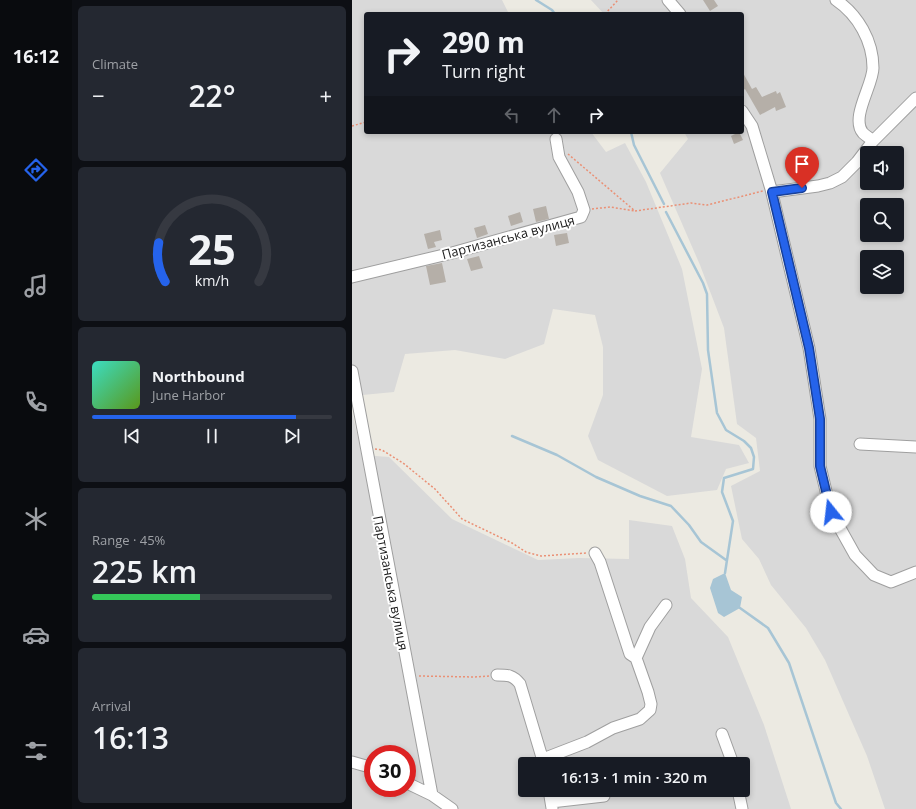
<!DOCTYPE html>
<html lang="en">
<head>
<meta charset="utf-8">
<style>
	body { margin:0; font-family:"Open Sans",sans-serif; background:#242831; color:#f1f3f6; height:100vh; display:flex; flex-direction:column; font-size:15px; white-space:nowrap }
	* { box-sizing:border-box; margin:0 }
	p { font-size:13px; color:#9ea1a6 }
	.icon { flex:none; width:22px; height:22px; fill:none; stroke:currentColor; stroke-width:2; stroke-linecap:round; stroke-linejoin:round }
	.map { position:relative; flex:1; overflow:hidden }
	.sheet { display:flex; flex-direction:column; gap:6px; padding:6px; background:#0d0f14; width:280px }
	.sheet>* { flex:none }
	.hud { position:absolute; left:12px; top:12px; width:380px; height:122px; border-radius:4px; box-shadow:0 2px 6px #0003; background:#171b24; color:#f1f3f6; overflow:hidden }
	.fabs { position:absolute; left:508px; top:146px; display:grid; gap:8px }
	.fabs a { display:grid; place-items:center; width:44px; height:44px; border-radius:4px; background:#171b24; box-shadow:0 2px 6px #0003; font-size:20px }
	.speed { position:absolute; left:12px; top:745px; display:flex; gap:8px; font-size:20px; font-weight:700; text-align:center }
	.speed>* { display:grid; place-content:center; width:52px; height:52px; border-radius:50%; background:#171b24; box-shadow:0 2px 6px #0003; line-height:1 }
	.speed .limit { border:6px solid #d22; background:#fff; color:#111 }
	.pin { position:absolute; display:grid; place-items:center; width:34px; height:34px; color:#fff; margin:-41px -17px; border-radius:50% 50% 50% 0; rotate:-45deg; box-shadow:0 0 4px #0007 }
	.pin .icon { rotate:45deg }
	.me { position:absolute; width:44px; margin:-22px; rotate:344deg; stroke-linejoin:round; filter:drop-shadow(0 0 3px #0008) }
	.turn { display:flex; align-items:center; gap:14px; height:84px; padding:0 12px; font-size:18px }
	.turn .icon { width:52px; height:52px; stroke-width:2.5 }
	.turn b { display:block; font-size:28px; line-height:34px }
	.lanes { display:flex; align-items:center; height:38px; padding:0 12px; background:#0003; justify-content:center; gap:20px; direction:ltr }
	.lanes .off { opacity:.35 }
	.big { font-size:30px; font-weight:600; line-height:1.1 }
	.sheet .tile { flex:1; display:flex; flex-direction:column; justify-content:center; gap:6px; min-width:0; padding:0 14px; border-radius:6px; background:#242831 }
	.sheet .dial { align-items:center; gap:0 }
	.dial svg { height:104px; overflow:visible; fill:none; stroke:#363941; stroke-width:7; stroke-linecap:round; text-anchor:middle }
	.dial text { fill:#f1f3f6; stroke:none }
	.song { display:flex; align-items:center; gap:12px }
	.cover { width:48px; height:48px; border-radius:6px; background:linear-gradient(135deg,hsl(170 70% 55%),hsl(90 70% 35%)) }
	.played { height:4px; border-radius:2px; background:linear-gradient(90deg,#2563eb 85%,#363941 85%) }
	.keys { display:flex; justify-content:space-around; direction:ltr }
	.heat { display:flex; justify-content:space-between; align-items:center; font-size:22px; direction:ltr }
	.charge { height:6px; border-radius:3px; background:linear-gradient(90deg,#34c759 45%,#363941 0) }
	.trip { position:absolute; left:166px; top:757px; width:232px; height:40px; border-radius:4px; background:#171b24; box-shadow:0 2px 6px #0003; font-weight:600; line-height:40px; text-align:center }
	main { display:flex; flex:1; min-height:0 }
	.dock { display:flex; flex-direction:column; width:72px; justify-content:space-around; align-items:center; background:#090b0e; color:#9ea1a6 }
	.dock .icon { width:28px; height:28px }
	.dock .current { color:#2563eb }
	.dock b { font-size:18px; color:#f1f3f6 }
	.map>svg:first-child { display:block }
</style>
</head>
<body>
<main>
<nav class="dock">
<b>16:12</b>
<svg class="icon current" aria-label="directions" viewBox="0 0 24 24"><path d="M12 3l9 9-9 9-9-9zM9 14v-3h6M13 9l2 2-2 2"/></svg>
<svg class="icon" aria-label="music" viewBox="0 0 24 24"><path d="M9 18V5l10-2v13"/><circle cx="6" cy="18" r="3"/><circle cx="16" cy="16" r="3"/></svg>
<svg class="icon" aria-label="phone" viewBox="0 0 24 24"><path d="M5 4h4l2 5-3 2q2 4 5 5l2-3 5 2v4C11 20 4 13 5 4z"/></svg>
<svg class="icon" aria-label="climate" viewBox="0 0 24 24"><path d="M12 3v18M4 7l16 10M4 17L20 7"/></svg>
<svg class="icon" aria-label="car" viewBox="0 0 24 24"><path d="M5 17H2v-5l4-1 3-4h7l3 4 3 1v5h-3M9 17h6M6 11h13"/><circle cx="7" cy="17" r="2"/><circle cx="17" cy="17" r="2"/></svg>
<svg class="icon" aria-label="filters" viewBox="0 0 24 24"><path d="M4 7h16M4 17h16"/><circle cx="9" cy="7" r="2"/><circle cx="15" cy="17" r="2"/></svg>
</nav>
<section class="sheet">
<div class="tile"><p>Climate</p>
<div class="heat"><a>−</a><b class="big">22°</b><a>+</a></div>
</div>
<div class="tile dial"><svg viewBox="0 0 100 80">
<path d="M14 69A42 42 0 1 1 86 69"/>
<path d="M14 69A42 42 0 0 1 9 39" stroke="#2563eb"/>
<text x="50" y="56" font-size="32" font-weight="700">25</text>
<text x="50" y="72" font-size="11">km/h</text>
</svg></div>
<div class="tile">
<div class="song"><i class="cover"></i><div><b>Northbound</b><p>June Harbor</p></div></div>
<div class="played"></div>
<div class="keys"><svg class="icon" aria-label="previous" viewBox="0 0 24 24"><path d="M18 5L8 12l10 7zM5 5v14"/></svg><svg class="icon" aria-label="pause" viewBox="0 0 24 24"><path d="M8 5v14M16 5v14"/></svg><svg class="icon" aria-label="next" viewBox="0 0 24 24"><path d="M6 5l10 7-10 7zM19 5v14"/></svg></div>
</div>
<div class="tile"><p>Range · 45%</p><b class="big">225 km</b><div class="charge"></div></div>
<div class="tile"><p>Arrival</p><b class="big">16:13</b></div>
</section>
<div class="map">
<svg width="564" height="809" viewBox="0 0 564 809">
	<rect width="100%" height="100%" fill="#eceae2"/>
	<path fill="#d9d9d9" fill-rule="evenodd" d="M0,0H150L157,14H14V132H239L254,152L273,143L294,182L330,269L350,369L339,437L387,445L397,463L374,469L365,490L315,496L246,460L236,436L251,395V347L243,315L201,309L192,344L153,359L103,350L53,354L42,392L0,396Z
		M239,0H564V809H533L515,756L473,660L454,628L419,585L407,559L390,539L379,486L408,471L404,438L385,424L372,328L348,265L308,173L336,139L332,132H390V14H252ZM515,153H545V183H515ZM515,205H545V235H515ZM515,257H545V287H515Z
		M0,412L10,455L37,457L100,519L186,560L227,558L277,559V520L320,526L333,559L339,598L376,637L412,725L439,809H0ZM21,754H55V788H21ZM173,764H391V790H173Z"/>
	<path fill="#a7c5d5" d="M373,573L379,590L390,597L388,608L372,617L366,613L358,588L361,579Z"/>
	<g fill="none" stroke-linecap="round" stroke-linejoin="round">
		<path stroke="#a7c5d5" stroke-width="2.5" d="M184,0L200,10L203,14
			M279,132L282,145L312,204
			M314,212L351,283L355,294L356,350L365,413L374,430L392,441L399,448L402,457L401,469L372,478L370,492L381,521L373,573
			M160,436L205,455L244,477L288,496L319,506L337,525L349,542L374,560
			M388,608L416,628L437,663L484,803L489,809"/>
	</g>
	<path fill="#b5afa8" d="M351,0H362L366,6L358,11Z
		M390,71L400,89L404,87L410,97L424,91L425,94L428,92L434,107L424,111L423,107L408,115L393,89L390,91Z
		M387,132L391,140L382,144L379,136Z
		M194,206L197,219L184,222L181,209Z
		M168,212L171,222L159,226L156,216Z
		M133,225L136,234L125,238L122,228Z
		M88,230L90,240L82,242L84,247L76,249L72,234Z
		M215,233L217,243L204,246L202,235Z
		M127,256L131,268L119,271L115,259Z
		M90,263L94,282L78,285L74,266Z"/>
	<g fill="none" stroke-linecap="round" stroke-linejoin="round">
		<g stroke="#9f9f9f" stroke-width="13">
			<path id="minor" d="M316,0L328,14
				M484,0C506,15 521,41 521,68C521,85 498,118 511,133C514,136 518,138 521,141
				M390,111L400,126L419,189L457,348L468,419V466L479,512L503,555L522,575L539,582L564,572
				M420,192L466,186L478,183L490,177L505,162L521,141L564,98
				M0,277L100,253L229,217L232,210L226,192L207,157L204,139
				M0,371L80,795
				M508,444L564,447
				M243,553L248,562L278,654L284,658
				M145,675C156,675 161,675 168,684L192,764
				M370,734L381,764
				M191,759L235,742L261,728L288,719L298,710L299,704L296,692L284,658L298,627L314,605
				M0,762L21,768
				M55,783L80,795L100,809
				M197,790L200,808
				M386,790L390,809
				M199,802L252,796"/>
		</g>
		<path stroke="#ea9075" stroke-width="1.5" stroke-dasharray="2 2" stroke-linecap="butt" d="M253,14L266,0
			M0,126L14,122
			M216,154L283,211L339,203L355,205L411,191
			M240,209L258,207L283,211
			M23,449L30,450L51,463L83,489L110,519L160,543L174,552L189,556L234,553
			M67,676L123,677L137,676"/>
		<use href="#minor" stroke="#fff" stroke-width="11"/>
	</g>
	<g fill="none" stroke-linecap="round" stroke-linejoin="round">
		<g stroke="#184099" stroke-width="10">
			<path id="route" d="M450,188L420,192L457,348L468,419V466L479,512"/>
		</g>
		<use href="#route" stroke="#2563eb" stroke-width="7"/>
	</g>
	<g text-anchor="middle" stroke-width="4" stroke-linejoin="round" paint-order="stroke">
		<g font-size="13" fill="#1b1b1b" stroke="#fff">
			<text transform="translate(156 237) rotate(-15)" y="5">Партизанська вулиця</text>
			<text transform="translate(39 583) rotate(79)" y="5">Партизанська вулиця</text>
		</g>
	</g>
</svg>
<div class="fabs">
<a><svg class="icon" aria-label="sound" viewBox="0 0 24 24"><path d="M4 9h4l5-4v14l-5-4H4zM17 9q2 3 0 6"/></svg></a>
<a><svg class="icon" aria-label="search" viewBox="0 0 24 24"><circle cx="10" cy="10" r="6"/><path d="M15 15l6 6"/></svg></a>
<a><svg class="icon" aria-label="layers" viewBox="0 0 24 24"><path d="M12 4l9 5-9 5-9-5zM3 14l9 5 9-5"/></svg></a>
</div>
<div class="speed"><div class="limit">30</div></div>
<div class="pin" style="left:450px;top:188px;background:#d93025"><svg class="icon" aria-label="arrive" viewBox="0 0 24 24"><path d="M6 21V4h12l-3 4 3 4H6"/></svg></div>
<svg class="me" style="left:479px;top:512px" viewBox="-20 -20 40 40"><circle r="19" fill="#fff"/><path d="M0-13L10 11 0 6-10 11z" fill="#2563eb"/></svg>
<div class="trip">16:13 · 1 min · 320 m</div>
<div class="hud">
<div class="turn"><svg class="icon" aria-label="right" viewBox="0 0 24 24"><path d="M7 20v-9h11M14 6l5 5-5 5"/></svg><div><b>290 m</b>Turn right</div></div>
<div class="lanes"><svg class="icon off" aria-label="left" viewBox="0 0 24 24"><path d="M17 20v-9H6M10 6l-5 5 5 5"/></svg><svg class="icon off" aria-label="ahead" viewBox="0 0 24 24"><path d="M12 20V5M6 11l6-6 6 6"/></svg><svg class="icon" aria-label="right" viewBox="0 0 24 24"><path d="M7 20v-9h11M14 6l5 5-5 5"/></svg></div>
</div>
</div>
</main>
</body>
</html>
